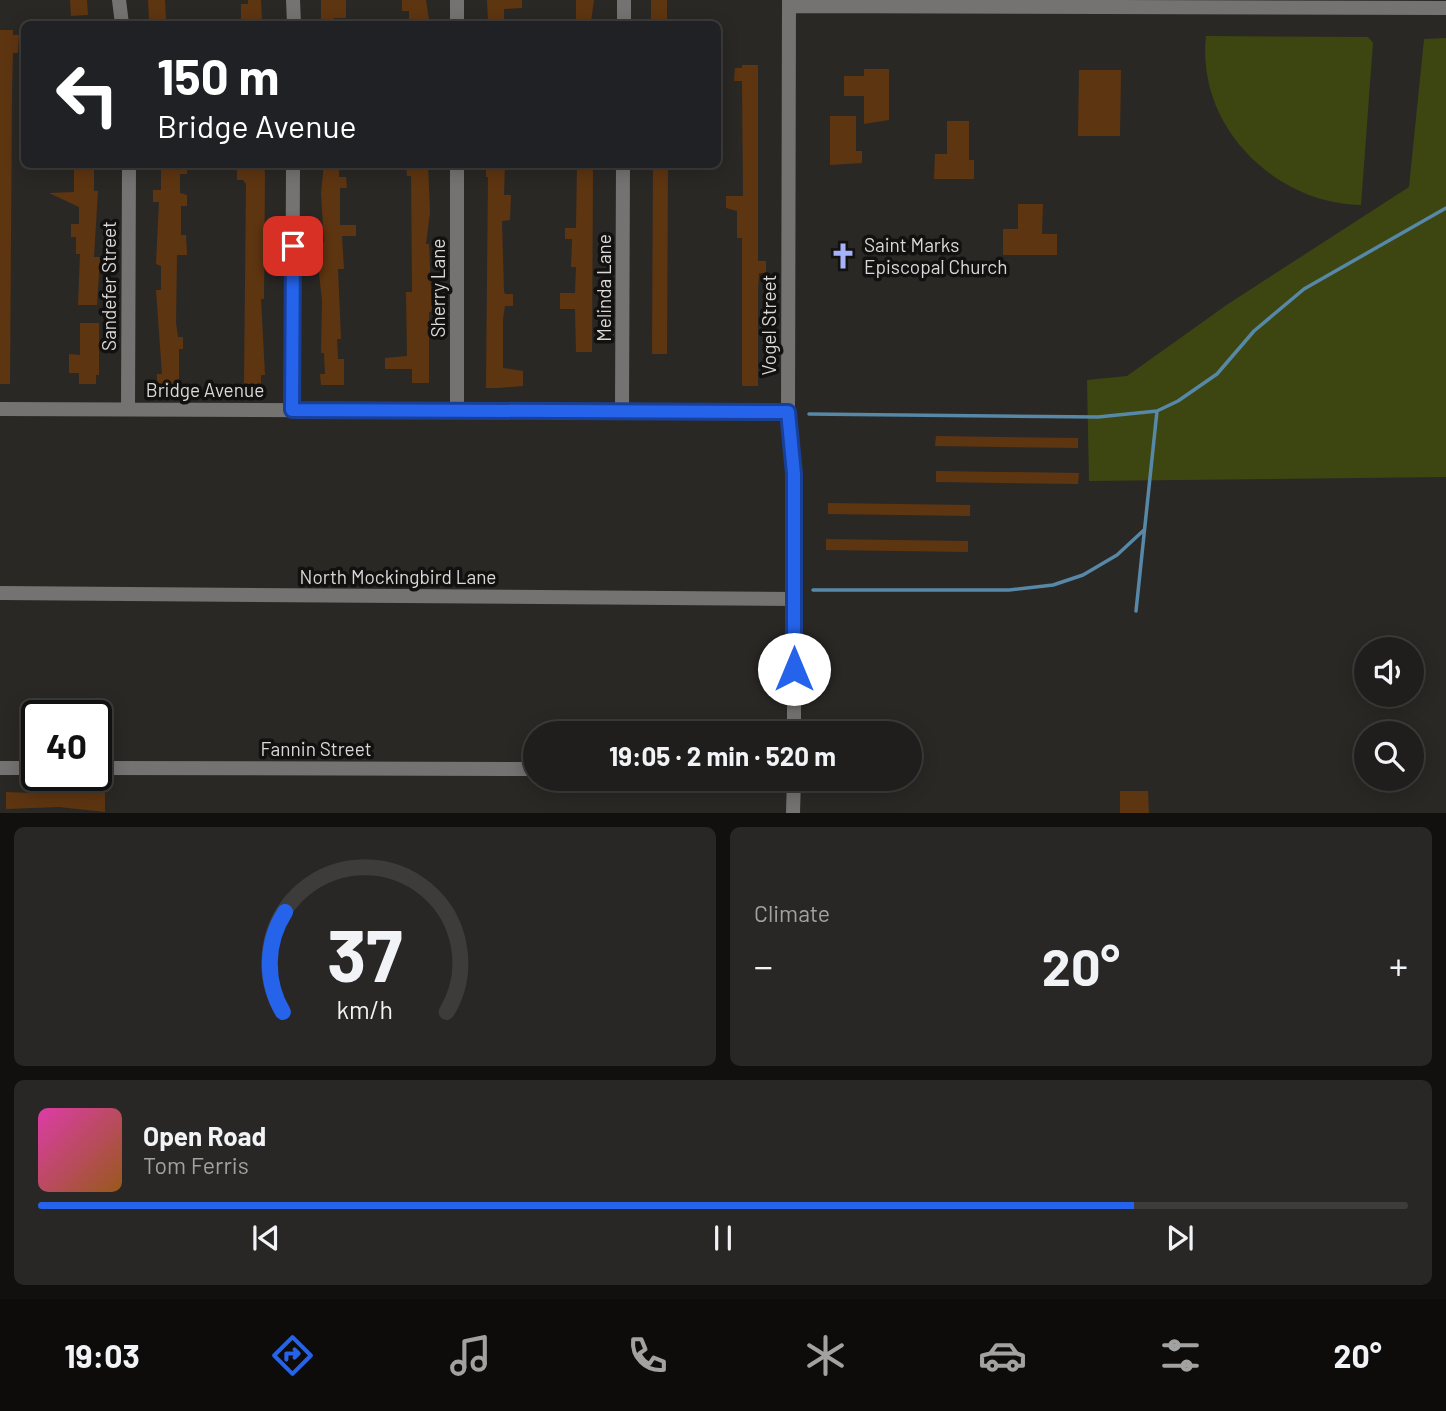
<!DOCTYPE html>
<html lang="en">
<head>
<meta charset="utf-8">
<style>
	body { margin:0; font-family:Barlow,sans-serif; background:#282725; color:#f1f3f6; height:100vh; display:flex; flex-direction:column; font-size:26px; white-space:nowrap }
	* { box-sizing:border-box; margin:0 }
	p { font-size:23px; color:#a2a2a3 }
	.icon { flex:none; width:38px; height:38px; fill:none; stroke:currentColor; stroke-width:2; stroke-linecap:round; stroke-linejoin:round }
	.map { position:relative; height:813px; overflow:hidden }
	.side { display:flex; flex-direction:column; gap:14px; padding:14px; background:#12100f; flex:1 }
	.side>* { flex:none }
	.banner { position:absolute; left:21px; top:21px; width:700px; height:147px; border-radius:10px; box-shadow:0 4px 18px #0003,0 0 0 2px #3d3c3b; background:#202124; color:#fff; overflow:hidden }
	.fabs { position:absolute; left:1354px; top:637px; display:grid; gap:14px }
	.fabs a { display:grid; place-items:center; width:70px; height:70px; border-radius:50%; background:#201e1c; box-shadow:0 4px 18px #0003,0 0 0 2px #3d3c3b; font-size:35px }
	.speed { position:absolute; left:21px; top:700px; display:flex; gap:14px; font-size:35px; font-weight:700; text-align:center }
	.speed>* { display:grid; place-content:center; width:91px; height:91px; border-radius:50%; background:#201e1c; box-shadow:0 4px 18px #0003,0 0 0 2px #3d3c3b; line-height:1 }
	.speed .limit { border:4px solid #111; border-radius:10px; background:#fff; color:#111 }
	.pin { position:absolute; display:grid; place-items:center; width:60px; height:60px; color:#fff; margin:-30px; border-radius:14px; box-shadow:0 4px 10px #0006 }
	.me { position:absolute; width:77px; margin:-38px; rotate:0deg; stroke-linejoin:round; filter:drop-shadow(0 0 5px #0008) }
	.turn { display:flex; align-items:center; gap:24px; height:147px; padding:0 21px; font-size:32px }
	.turn .icon { width:91px; height:91px; stroke-width:2.5 }
	.turn b { display:block; font-size:49px; line-height:60px }
	.big { font-size:52px; font-weight:700; line-height:1.1 }
	.side .card { flex:1; display:flex; flex-direction:column; justify-content:center; gap:10px; min-width:0; padding:0 24px; border-radius:10px; background:#282725 }
	.side .dial { align-items:center; gap:0 }
	.dial svg { height:182px; overflow:visible; fill:none; stroke:#3d3c3b; stroke-width:7; stroke-linecap:round; text-anchor:middle }
	.dial text { fill:#f1f3f6; stroke:none }
	.song { display:flex; align-items:center; gap:21px }
	.cover { width:84px; height:84px; border-radius:10px; background:linear-gradient(135deg,hsl(320 70% 55%),hsl(30 70% 35%)) }
	.played { height:7px; border-radius:4px; background:linear-gradient(90deg,#2563eb 80%,#3d3c3b 80%) }
	.keys { display:flex; justify-content:space-around; direction:ltr }
	.heat { display:flex; justify-content:space-between; align-items:center; font-size:38px; direction:ltr }
	.side .tiles { flex:1; display:grid; gap:14px; grid-template-columns:1fr 1fr }
	.card:last-child { grid-column:span 2 }
	.trip { position:absolute; left:523px; top:721px; width:399px; height:70px; border-radius:35px; background:#201e1c; box-shadow:0 4px 18px #0003,0 0 0 2px #3d3c3b; font-weight:700; line-height:70px; text-align:center }
	.menu { display:flex; height:112px; justify-content:space-around; align-items:center; background:#0d0c0b; color:#a2a2a3 }
	.menu .icon { width:49px; height:49px }
	.menu .on { color:#2563eb }
	.menu b { font-size:32px; color:#f1f3f6 }
	.map>svg:first-child { display:block }
</style>
</head>
<body>
<div class="map">
<svg width="1446" height="813" viewBox="0 0 1446 813">
	<rect width="100%" height="100%" fill="#2a2825"/>
	<path fill="#3d4611" d="M1206,36L1368,37L1373,43L1361,205C1273,203 1196,125 1206,36Z
		M1446,38V477L1089,481L1087,380L1127,376L1228,304L1409,187L1424,39Z"/>
	<g fill="none" stroke-linecap="round" stroke-linejoin="round">
		<path stroke="#5788a8" stroke-width="3.5" d="M809,414L1098,417L1157,411L1178,401L1217,374L1254,331L1304,289L1446,208
			M813,590H1009L1053,585L1083,575L1117,555L1144,530
			M1136,611L1157,411"/>
	</g>
	<path fill="#5e3511" d="M70,0H87L88,15L71,16Z
		M148,0H165L166,19L149,20Z
		M248,0H261L262,21H241V4H248Z
		M321,0H346V18H334V24H321Z
		M402,0H426L429,20H409V11H402Z
		M487,0H522V8L504,9V21H488Z
		M576,0H594L591,21H576Z
		M651,0H667V22H651Z
		M0,30H13V35H19L18,53H13L12,90L10,384H0Z
		M742,65H758V261H766V273H759L758,289V386H742V238H737V211L726,208V196H743L742,81H734L735,68H742Z
		M864,69H889V120L864,124V96H844V76H864Z
		M1079,70H1121L1120,136H1078Z
		M830,116H856V151H862V163L830,165Z
		M947,121H969V160H974V179H934L935,154H947Z
		M74,164H94V191H98L94,257H100L97,305H78L80,254H76V237H71V224H79V207L49,193L74,192Z
		M161,164H187V174H180V193L187,195V206H181V235H186L187,255H177L176,323L178,337H183V349H179V384H157V374H162L156,290H161V266L156,264L159,202H153V190H161Z
		M237,164H264L265,174L264,299H261L265,375H261V384H244L246,184L243,180H237Z
		M324,164H339V177H346L347,188H340V225H356V236H342L344,269H338L341,339H337L338,359H344V385H321L320,374H325L324,353H321L322,301L318,264L320,242H324L321,193Z
		M428,164L430,212L426,244H429L432,312H429V383H412V369H385V358L407,356L406,292H412L411,176H407L406,165Z
		M490,164H505L504,195H511L510,220L502,221L504,291L505,294H513V306H505L503,319V368L523,371V386L499,388H486L488,177H486V166Z
		M577,164H592L593,173L592,352H576L575,309H560V293H575L576,267H571L572,239H565V228H576Z
		M653,164H668L667,354H652Z
		M1018,204H1043L1042,234H1057V255H1003V229H1018Z
		M80,323H99V375H96V384H79V373H69V354L80,355Z
		M936,436L1078,438V448L935,446Z
		M936,471L1079,473L1078,484L936,482Z
		M828,503L970,505V516L828,514Z
		M826,539L968,541V552L826,550Z
		M40,789L51,790V793H105V812L59,807L6,809V792L32,793Z
		M1120,791H1148L1149,813H1120Z"/>
	<g fill="none" stroke-linecap="round" stroke-linejoin="round">
		<path stroke="#757372" stroke-width="14" d="M119,0L122,24
			M293,0L294,24
			M457,0V24
			M789,0L788,412L794,474V733
			M789,6L1446,8
			M624,24V0
			M457,164V411
			M128,408L129,164
			M0,409L788,412
			M292,410L293,164
			M622,411L623,164
			M0,593L795,599
			M0,768H37
			M96,768L536,769
			M793,813L794,779"/>
	</g>
	<g fill="none" stroke-linecap="round" stroke-linejoin="round">
		<g stroke="#184099" stroke-width="18">
			<path id="route" d="M293,246L292,410L788,412L794,474V669"/>
		</g>
		<use href="#route" stroke="#2563eb" stroke-width="12"/>
	</g>
	<defs>
		<g id="church-bare" transform="scale(2.1)"><path d="M-1.2-6h2.4v3.5h3.3v2.4h-3.3V6h-2.4V-.1h-3.3v-2.4h3.3Z" fill="#a6b1fc" stroke="#121110" stroke-width="2.5" paint-order="stroke"/></g>
	</defs>
	<g fill-rule="evenodd">
		<use href="#church-bare" x="843" y="256"/>
	</g>
	<g text-anchor="middle" stroke-width="7" stroke-linejoin="round" paint-order="stroke">
		<g font-size="19" fill="#dad9d7" stroke="#121110" text-anchor="start">
			<text x="864" y="252">Saint Marks<tspan x="864" dy="22">Episcopal Church</tspan></text>
		</g>
		<g font-size="19" fill="#dad9d7" stroke="#121110">
			<text transform="translate(109 286) rotate(-90)" y="7">Sandefer Street</text>
			<text transform="translate(438 288) rotate(-90)" y="7">Sherry Lane</text>
			<text transform="translate(604 288) rotate(-90)" y="7">Melinda Lane</text>
			<text transform="translate(769 325) rotate(-90)" y="7">Vogel Street</text>
			<text x="205" y="397">Bridge Avenue</text>
			<text x="398" y="584">North Mockingbird Lane</text>
			<text x="316" y="756">Fannin Street</text>
		</g>
	</g>
</svg>
<div class="fabs">
<a><svg class="icon" aria-label="sound" viewBox="0 0 24 24"><path d="M4 9h4l5-4v14l-5-4H4zM17 9q2 3 0 6"/></svg></a>
<a><svg class="icon" aria-label="search" viewBox="0 0 24 24"><circle cx="10" cy="10" r="6"/><path d="M15 15l6 6"/></svg></a>
</div>
<div class="speed"><div class="limit">40</div></div>
<div class="pin" style="left:293px;top:246px;background:#d93025"><svg class="icon" aria-label="arrive" viewBox="0 0 24 24"><path d="M6 21V4h12l-3 4 3 4H6"/></svg></div>
<svg class="me" style="left:794px;top:669px" viewBox="-20 -20 40 40"><circle r="19" fill="#fff"/><path d="M0-13L10 11 0 6-10 11z" fill="#2563eb"/></svg>
<div class="trip">19:05 · 2 min · 520 m</div>
<div class="banner">
<div class="turn"><svg class="icon" aria-label="left" viewBox="0 0 24 24"><path d="M17 20v-9H6M10 6l-5 5 5 5"/></svg><div><b>150 m</b>Bridge Avenue</div></div>
</div>
</div>
<section class="side">
<div class="tiles">
<div class="card dial"><svg viewBox="0 0 100 80">
<path d="M14 69A42 42 0 1 1 86 69"/>
<path d="M14 69A42 42 0 0 1 15 25" stroke="#2563eb"/>
<text x="50" y="56" font-size="32" font-weight="700">37</text>
<text x="50" y="72" font-size="11">km/h</text>
</svg></div>
<div class="card"><p>Climate</p>
<div class="heat"><a>−</a><b class="big">20°</b><a>+</a></div>
</div>
<div class="card">
<div class="song"><i class="cover"></i><div><b>Open Road</b><p>Tom Ferris</p></div></div>
<div class="played"></div>
<div class="keys"><svg class="icon" aria-label="previous" viewBox="0 0 24 24"><path d="M18 5L8 12l10 7zM5 5v14"/></svg><svg class="icon" aria-label="pause" viewBox="0 0 24 24"><path d="M8 5v14M16 5v14"/></svg><svg class="icon" aria-label="next" viewBox="0 0 24 24"><path d="M6 5l10 7-10 7zM19 5v14"/></svg></div>
</div>
</div>
</section>
<nav class="menu">
<b>19:03</b>
<svg class="icon on" aria-label="directions" viewBox="0 0 24 24"><path d="M12 3l9 9-9 9-9-9zM9 14v-3h6M13 9l2 2-2 2"/></svg>
<svg class="icon" aria-label="music" viewBox="0 0 24 24"><path d="M9 18V5l10-2v13"/><circle cx="6" cy="18" r="3"/><circle cx="16" cy="16" r="3"/></svg>
<svg class="icon" aria-label="phone" viewBox="0 0 24 24"><path d="M5 4h4l2 5-3 2q2 4 5 5l2-3 5 2v4C11 20 4 13 5 4z"/></svg>
<svg class="icon" aria-label="climate" viewBox="0 0 24 24"><path d="M12 3v18M4 7l16 10M4 17L20 7"/></svg>
<svg class="icon" aria-label="car" viewBox="0 0 24 24"><path d="M5 17H2v-5l4-1 3-4h7l3 4 3 1v5h-3M9 17h6M6 11h13"/><circle cx="7" cy="17" r="2"/><circle cx="17" cy="17" r="2"/></svg>
<svg class="icon" aria-label="filters" viewBox="0 0 24 24"><path d="M4 7h16M4 17h16"/><circle cx="9" cy="7" r="2"/><circle cx="15" cy="17" r="2"/></svg>
<b>20°</b>
</nav>
</body>
</html>
